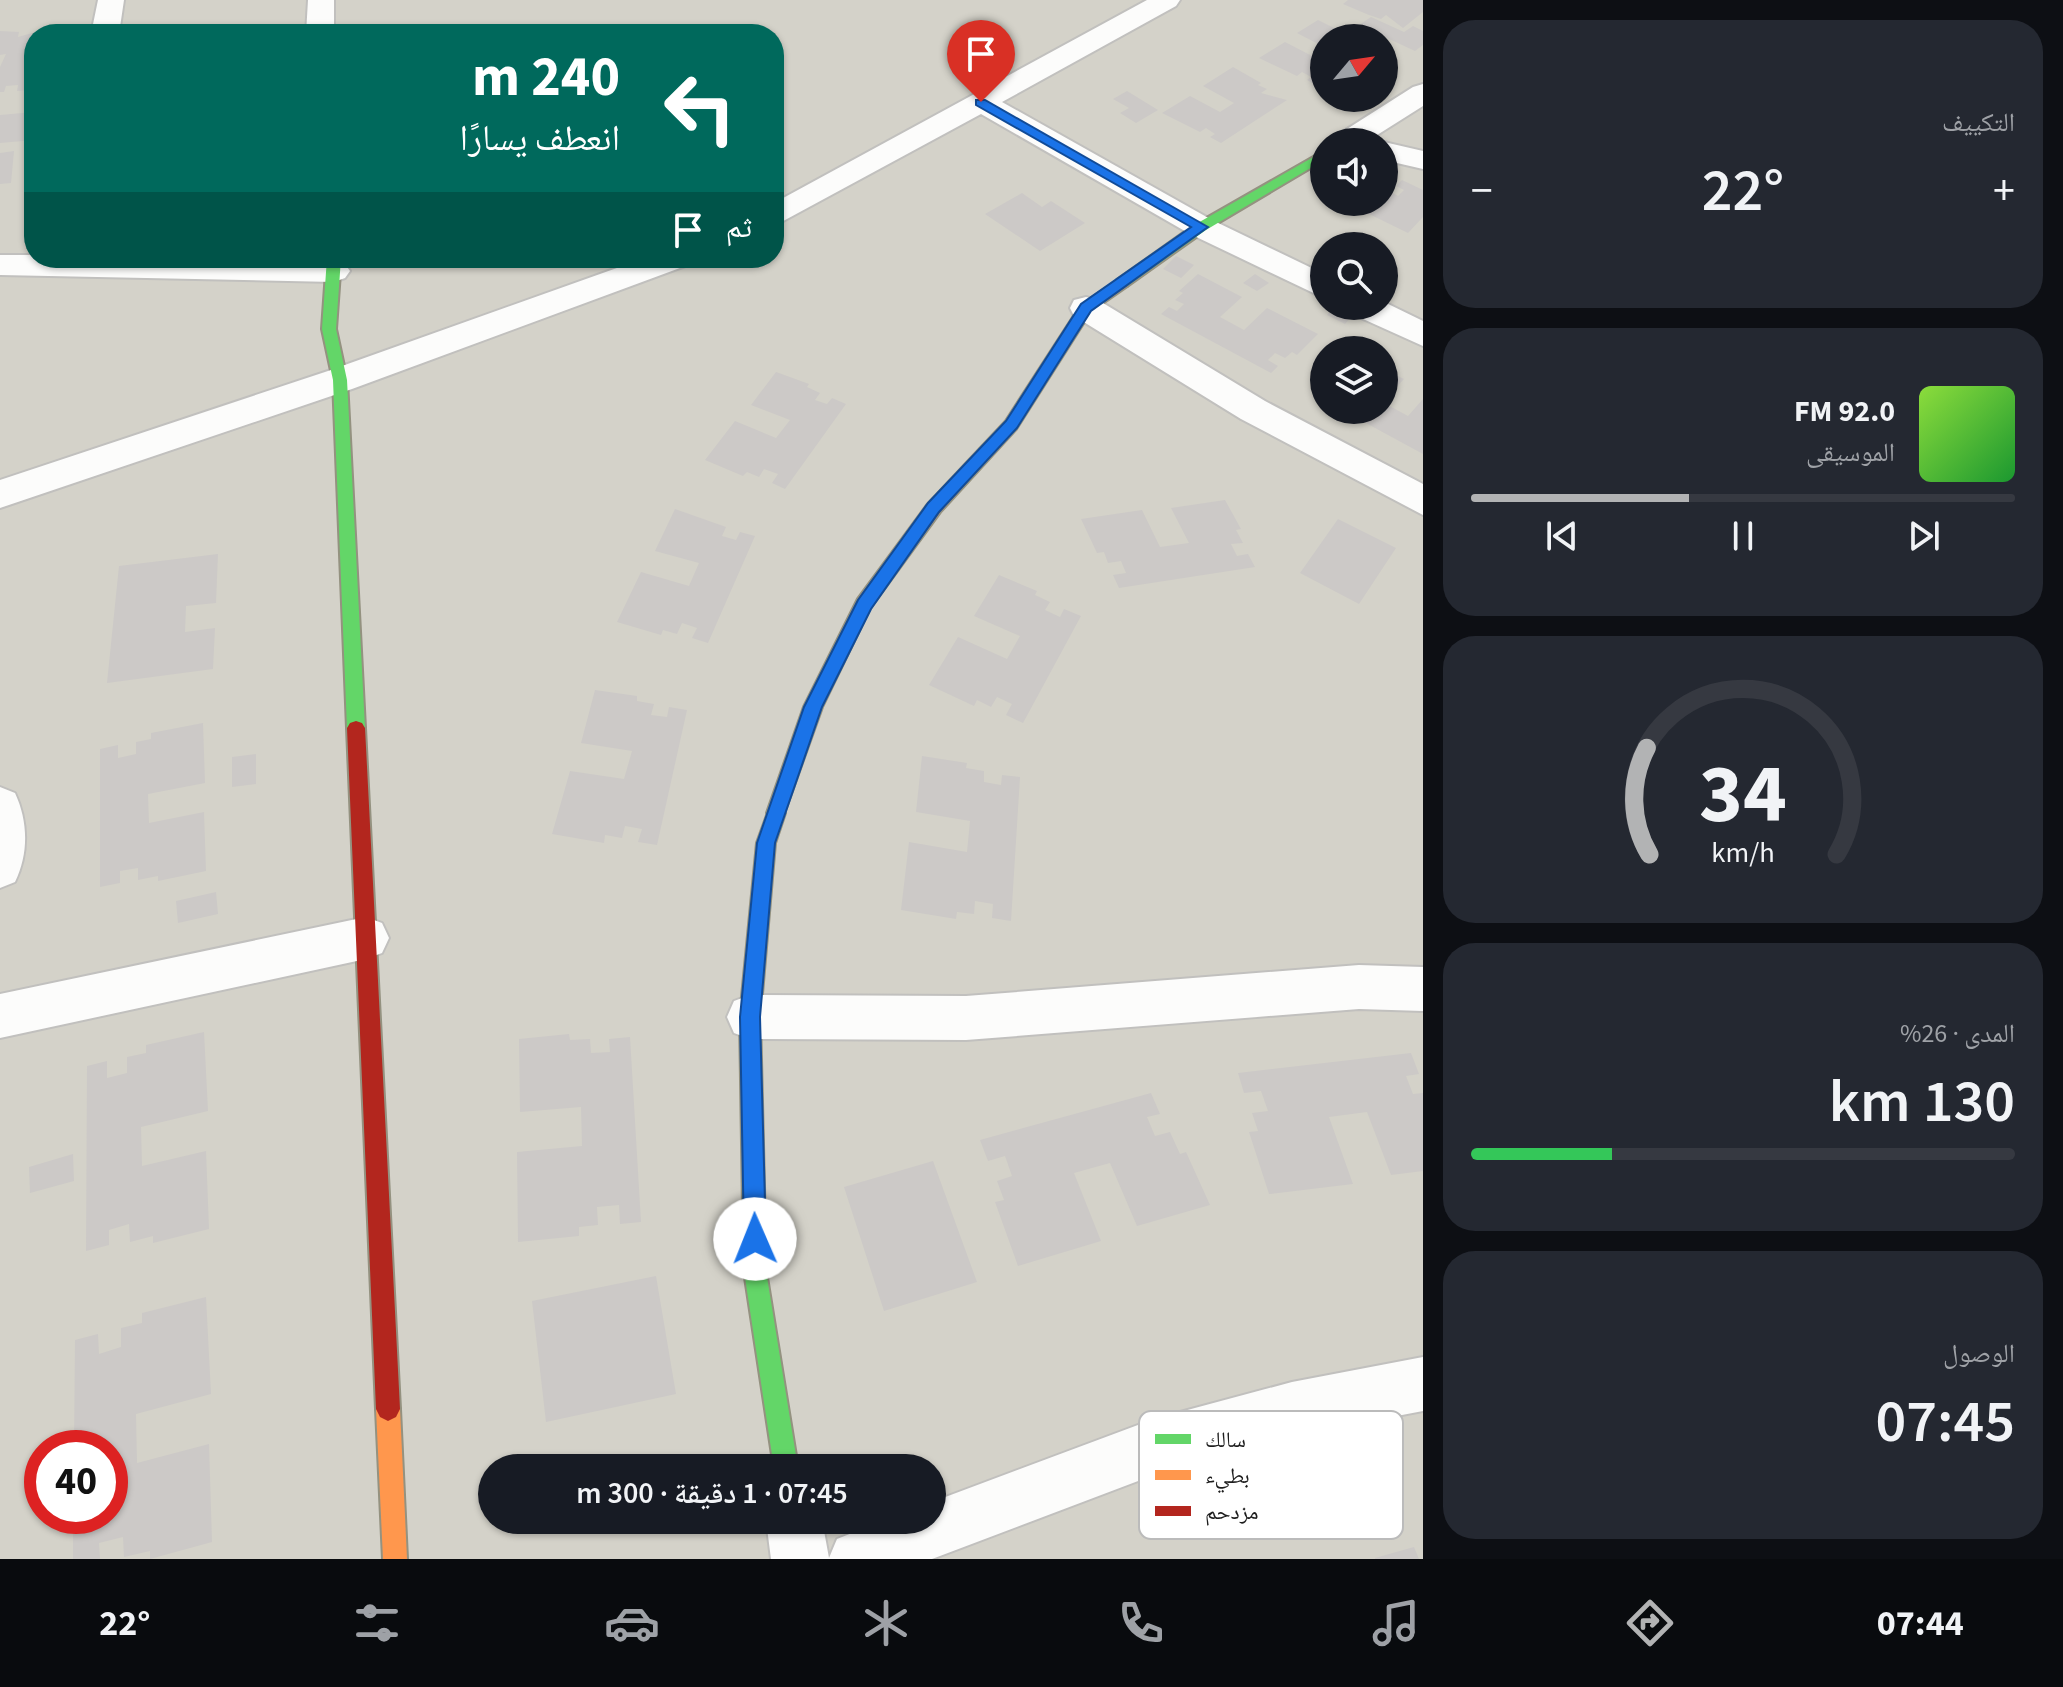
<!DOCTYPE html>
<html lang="ar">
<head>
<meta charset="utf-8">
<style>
	body { margin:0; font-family:"Source Sans 3","Noto Naskh Arabic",sans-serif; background:#242831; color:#f1f3f6; direction:rtl; height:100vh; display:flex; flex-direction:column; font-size:30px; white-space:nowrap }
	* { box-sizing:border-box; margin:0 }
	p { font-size:26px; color:#9ea1a6 }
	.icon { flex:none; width:44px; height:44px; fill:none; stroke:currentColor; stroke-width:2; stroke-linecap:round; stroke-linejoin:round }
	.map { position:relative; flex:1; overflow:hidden; direction:ltr }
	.panel { display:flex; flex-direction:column; gap:20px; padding:20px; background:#0d0f14; width:640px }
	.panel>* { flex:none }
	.banner { position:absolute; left:24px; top:24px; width:760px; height:244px; border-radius:32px; box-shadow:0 2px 6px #0004; direction:rtl; background:#00695c; color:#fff; overflow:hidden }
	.needle { width:52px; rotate:61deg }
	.fabs { position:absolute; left:1310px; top:24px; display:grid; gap:16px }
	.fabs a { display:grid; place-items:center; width:88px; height:88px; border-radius:50%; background:#171b24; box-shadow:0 2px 6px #0004; font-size:40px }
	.speed { position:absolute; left:24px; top:1430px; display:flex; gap:16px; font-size:40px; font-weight:700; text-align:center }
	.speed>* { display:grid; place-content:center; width:104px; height:104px; border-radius:50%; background:#171b24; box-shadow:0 2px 6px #0004; line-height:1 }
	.speed .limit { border:12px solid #d22; background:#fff; color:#111 }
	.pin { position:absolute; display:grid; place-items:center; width:68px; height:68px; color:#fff; margin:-82px -34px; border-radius:50% 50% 50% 0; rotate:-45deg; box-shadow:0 0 8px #0007 }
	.pin .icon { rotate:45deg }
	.me { position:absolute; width:88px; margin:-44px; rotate:359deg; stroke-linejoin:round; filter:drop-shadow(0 0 6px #0008) }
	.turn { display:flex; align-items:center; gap:28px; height:168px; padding:0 32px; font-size:36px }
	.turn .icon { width:104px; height:104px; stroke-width:2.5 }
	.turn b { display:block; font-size:56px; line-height:68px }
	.then { display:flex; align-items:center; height:76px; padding:0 32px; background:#0003; gap:16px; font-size:30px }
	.big { font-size:60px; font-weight:600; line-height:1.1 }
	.panel .widget { flex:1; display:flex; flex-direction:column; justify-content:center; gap:12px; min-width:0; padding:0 28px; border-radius:32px; background:#242831 }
	.panel .dial { align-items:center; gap:0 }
	.dial svg { height:208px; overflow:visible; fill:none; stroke:#363941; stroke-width:7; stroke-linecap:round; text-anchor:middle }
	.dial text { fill:#f1f3f6; stroke:none }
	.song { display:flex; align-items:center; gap:24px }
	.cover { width:96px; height:96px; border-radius:12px; background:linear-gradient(135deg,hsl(90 70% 55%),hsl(130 70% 35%)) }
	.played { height:8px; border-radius:4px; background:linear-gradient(90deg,#b2b3b4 40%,#363941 40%) }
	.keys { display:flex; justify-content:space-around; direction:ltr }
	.heat { display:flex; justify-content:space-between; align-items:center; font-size:44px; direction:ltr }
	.charge { height:12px; border-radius:6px; background:linear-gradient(90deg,#34c759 26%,#363941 0) }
	.trip { position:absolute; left:478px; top:1454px; width:468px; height:80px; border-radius:40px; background:#171b24; box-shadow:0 2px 6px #0004; font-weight:600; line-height:80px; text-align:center; direction:rtl }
	.tab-bar { display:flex; height:128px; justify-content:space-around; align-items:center; background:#090b0e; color:#9ea1a6 }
	.tab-bar .icon { width:56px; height:56px }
	.tab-bar .selected { color:#b2b3b4 }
	.tab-bar b { font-size:36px; color:#f1f3f6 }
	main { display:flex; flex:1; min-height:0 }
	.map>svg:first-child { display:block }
</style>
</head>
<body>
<main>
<section class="panel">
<div class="widget"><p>التكييف</p>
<div class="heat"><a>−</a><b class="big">22°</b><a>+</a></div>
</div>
<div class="widget">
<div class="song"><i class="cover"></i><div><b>92.0 FM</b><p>الموسيقى</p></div></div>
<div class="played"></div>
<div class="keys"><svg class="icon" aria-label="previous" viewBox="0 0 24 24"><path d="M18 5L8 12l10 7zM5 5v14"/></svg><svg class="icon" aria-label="pause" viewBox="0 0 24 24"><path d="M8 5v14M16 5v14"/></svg><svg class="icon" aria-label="next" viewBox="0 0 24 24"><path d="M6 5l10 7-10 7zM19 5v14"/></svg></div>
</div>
<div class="widget dial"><svg viewBox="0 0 100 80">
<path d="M14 69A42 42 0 1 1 86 69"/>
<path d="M14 69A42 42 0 0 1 13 28" stroke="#b2b3b4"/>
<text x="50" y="56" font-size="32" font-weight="700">34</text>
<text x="50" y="72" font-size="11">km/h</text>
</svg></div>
<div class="widget"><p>المدى · 26%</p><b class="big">130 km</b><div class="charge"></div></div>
<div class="widget"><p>الوصول</p><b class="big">07:45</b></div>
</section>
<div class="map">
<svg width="1423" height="1559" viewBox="0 0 1423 1559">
	<rect width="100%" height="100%" fill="#ebe9e6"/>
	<path fill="#d4d2c9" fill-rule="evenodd" d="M0,0H1423V1559H0ZM34,34H774V258H34ZM1324,38H1384V98H1324ZM1324,142H1384V202H1324ZM1324,246H1384V306H1324ZM1324,350H1384V410H1324ZM42,1448H110V1516H42ZM492,1468H932V1520H492Z"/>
	<path fill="#ccc9c7" d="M1348,0H1423V12L1403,28L1386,15L1381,19L1369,15L1343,4Z
		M1371,17L1404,32L1413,26L1423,31V45L1415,51L1359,25Z
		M1318,20L1346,34L1350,32L1358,36L1324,38V47L1297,33Z
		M43,30L42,34H34V69L29,90L17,91L18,85L6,86L4,92H0V67L6,54L0,55V31L19,32L18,37Z
		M1285,42L1314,57L1324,51V81L1317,86L1307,80L1311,77L1302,72L1297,76L1259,58Z
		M1233,67L1261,83L1258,85L1267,89L1261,93L1287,100L1221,143L1210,137L1215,134L1206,128L1200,132L1162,113L1190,96L1220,112L1234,103L1203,86Z
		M1127,91L1158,110L1136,123L1120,113L1129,108L1113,99Z
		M34,112V140L0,143V115Z
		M14,151L11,183L0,184V153Z
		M1402,180L1423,190V217L1408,233L1363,211L1373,202H1384L1389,191L1398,196L1404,190L1396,186Z
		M1022,193L1042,207L1051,201L1085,223L1040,251L985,214Z
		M1176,256L1194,265L1181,278L1163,269Z
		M1198,274L1242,297L1220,317L1244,330L1267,308L1318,334L1297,355L1292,352L1285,358L1275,353L1268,360L1278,366L1271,373L1161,314L1169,307L1177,311L1184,304L1175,300L1183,293L1179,291Z
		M1255,274L1269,283L1257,291L1243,283Z
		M1335,306H1352L1358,309L1345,324L1327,315Z
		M1384,369L1404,379L1384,400Z
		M776,372L809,384L807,387L820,393L815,400L827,404L832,398L846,404L785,489L772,483L778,474L764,469L759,477L747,472L743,476L705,460L735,421L776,438L790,420L751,405Z
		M1423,399V454L1342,410H1384V403L1408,416Z
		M1225,500L1241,529L1236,530L1243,543L1231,544L1237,556L1248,554L1255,567L1119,588L1113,575L1126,573L1121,561L1108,563L1104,552L1097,553L1081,519L1142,510L1160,547L1189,543L1171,508Z
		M675,509L726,527L722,536L736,540L740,532L755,536L708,643L692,638L697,628L682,623L677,634L663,630L661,635L617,622L641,572L689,586L699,563L655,551Z
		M1338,519L1396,548L1359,604L1300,573Z
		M218,554L216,603L186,606L185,632L215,628L213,669L107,683L119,566Z
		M999,575L1037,591L1035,595L1050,602L1045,610L1060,617L1064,609L1081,616L1023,723L1006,715L1012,704L997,697L991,707L977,700L974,706L929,685L958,637L1007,659L1020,636L974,616Z
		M595,690L637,696V701L654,704L651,715L667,717L669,707L687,710L657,845L638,842L642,829L625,826L622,838L605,835L604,843L552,834L570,771L624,779L632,751L581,743Z
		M203,723L205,783L148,794L149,823L204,812L206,871L158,881V876L138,880V868L120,871V883L100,887V749L118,745V758L136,754V742L151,739V733Z
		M256,754V784L232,787V757Z
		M922,756L967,763L966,768L984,771V782L1001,785L1002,775L1020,777L1011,921L992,918L993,904L975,901L974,914L957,912L956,919L901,910L909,842L967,852L970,821L916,812Z
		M216,892L218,914L178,923L176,901Z
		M204,1032L208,1111L141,1127L142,1166L206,1151L209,1229L153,1243V1236L130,1242L129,1224L109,1230V1245L86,1251L87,1066L107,1061V1078L127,1073V1057L146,1053V1045Z
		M569,1034L570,1040L590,1039L591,1053L610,1052L609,1039L630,1037L641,1222L620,1224L619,1205L597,1207L598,1225L579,1227V1236L518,1242L517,1152L582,1146L581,1107L520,1112L519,1039Z
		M1411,1053L1419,1074L1406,1076L1413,1094L1423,1093V1171L1391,1175L1367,1112L1329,1117L1353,1184L1269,1194L1249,1132L1258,1131L1252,1113L1268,1111L1261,1091L1244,1093L1238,1073Z
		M1151,1093L1160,1114L1147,1117L1155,1136L1170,1132L1180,1154L1186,1152L1210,1205L1137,1226L1110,1163L1074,1173L1101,1241L1018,1266L995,1202L1004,1200L997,1181L1012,1176L1005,1156L988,1161L980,1140Z
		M73,1154L74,1181L30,1193L29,1167Z
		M933,1161L977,1282L884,1311L844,1187Z
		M656,1276L676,1394L546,1422L532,1301Z
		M206,1297L211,1394L136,1414L137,1463L209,1444L212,1542L150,1559V1551L124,1557L123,1537L99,1543L100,1559H73V1516H110V1448H74L75,1340L98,1334L99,1354L121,1347V1328L142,1323V1313Z
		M1414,1547L1419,1559H1375V1558Z"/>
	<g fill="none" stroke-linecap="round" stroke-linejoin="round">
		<g stroke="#c1c0be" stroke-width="4">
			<path id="street" d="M98,0H124L119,34H91Z
				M308,0H334V34H306Z
				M1147,0H1180L1176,6L1002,102L1212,220L1324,274V298L1190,234L981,114L774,226V203Z
				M1423,84V106L1366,142H1331L1336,136L1413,87Z
				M1384,142L1423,151V169L1384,160Z
				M0,255H34V258L334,260L345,264L350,271L345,278L334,282L0,275Z
				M645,258H693L688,265L352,389L0,508V480L328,371Z
				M1086,297L1098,300L1265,401L1423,484V515L1241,419L1074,316L1070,308L1074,300Z
				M1384,302L1423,321V346L1352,314L1348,306H1384Z
				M0,787L15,793C28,821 29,853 15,882L0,888Z
				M366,917L382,923L389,938L382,953L366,959L0,1038V994Z
				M1359,965L1423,967V1011L1359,1009L966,1040L750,1039L734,1033L727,1017L734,1001L750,995L966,996Z
				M1423,1357V1411L1292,1436L1154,1475L932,1559H771L766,1520H822L829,1558L837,1539L885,1520H932V1502L1154,1419L1292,1382Z"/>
		</g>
		<g stroke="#949280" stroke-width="4">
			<path id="fast" d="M1324,151V160L1206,230L1127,286H1117V280L1196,224Z
				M327,258H341L336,329L347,380L365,728L362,733H350L347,728L333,380L322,329Z
				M776,805L782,807L785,813L775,843L760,1017L766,1271L798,1468H774L744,1271L740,1017L757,843L770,807Z"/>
		</g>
		<g stroke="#949280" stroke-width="4">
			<path id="slow" d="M388,1397L396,1401L400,1409L407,1559H383L376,1409L380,1401Z"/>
		</g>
		<g stroke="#949280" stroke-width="4">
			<path id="jam" d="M1122,278L1127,280V286L1091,311L1016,429L940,512L870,608L822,707L782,819L776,821L770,819L767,813L804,707L858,599L928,504L1006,421L1081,305Z
				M356,721L362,723L365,728L400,1409L396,1417L388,1421L380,1417L376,1409L347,728L350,723Z"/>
		</g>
		<use href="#street" fill="#fcfcfb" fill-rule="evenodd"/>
		<use href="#fast" fill="#63d668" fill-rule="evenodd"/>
		<use href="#slow" fill="#ff974d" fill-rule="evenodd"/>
		<use href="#jam" fill="#b3261e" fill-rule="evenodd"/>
	</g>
	<path fill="#1a73e8" stroke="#114b97" stroke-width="2" d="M976,100H985L1208,227L1091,311L1017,428L939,512L871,609L822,707L775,843L760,1017L766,1239L763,1247L755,1250L747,1247L744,1239L740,1017L757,843L804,707L858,600L928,503L1006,421L1081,304L1191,227L976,105Z"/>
	<rect x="1139" y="1411" width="264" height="128" rx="12" fill="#fff" stroke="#bbb" stroke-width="2"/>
	<rect x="1155" y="1434" width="36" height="10" fill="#63d668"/>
	<rect x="1155" y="1470" width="36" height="10" fill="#ff974d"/>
	<rect x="1155" y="1506" width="36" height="10" fill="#b3261e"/>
	<g font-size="22" fill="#1d1d1d">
		<text x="1205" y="1447">سالك</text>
		<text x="1205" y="1483">بطيء</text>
		<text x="1205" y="1519">مزدحم</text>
	</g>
</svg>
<div class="fabs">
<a><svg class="needle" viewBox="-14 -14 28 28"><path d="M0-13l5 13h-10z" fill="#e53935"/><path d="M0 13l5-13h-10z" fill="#9ea1a6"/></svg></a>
<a><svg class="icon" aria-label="sound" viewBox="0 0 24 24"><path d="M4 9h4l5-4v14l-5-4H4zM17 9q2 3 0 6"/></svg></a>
<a><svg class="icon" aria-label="search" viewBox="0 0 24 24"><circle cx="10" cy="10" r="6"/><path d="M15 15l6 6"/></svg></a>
<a><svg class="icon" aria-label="layers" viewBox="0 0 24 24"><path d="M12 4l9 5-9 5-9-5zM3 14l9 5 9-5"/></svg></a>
</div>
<div class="speed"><div class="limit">40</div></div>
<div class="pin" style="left:981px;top:102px;background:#d93025"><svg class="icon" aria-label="arrive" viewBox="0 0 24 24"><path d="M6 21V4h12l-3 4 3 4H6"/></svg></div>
<svg class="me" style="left:755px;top:1239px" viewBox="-20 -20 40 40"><circle r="19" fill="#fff"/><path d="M0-13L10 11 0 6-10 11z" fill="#1a73e8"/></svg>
<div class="trip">07:45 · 1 دقيقة · 300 m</div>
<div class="banner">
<div class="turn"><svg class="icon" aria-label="left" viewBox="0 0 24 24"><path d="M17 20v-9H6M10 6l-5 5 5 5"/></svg><div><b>240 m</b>انعطف يسارًا</div></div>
<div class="then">ثم<svg class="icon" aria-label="arrive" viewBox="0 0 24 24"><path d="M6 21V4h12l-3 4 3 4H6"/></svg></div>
</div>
</div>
</main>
<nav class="tab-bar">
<b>07:44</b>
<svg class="icon selected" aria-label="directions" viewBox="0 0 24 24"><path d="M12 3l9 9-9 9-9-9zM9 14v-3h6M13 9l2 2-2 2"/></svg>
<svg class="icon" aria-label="music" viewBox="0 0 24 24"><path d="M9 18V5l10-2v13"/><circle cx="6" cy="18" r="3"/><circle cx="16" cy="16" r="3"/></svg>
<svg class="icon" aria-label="phone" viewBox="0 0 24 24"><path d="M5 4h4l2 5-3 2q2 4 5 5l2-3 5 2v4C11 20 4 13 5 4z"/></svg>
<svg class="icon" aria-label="climate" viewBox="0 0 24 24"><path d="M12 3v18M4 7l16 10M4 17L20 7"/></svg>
<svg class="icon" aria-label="car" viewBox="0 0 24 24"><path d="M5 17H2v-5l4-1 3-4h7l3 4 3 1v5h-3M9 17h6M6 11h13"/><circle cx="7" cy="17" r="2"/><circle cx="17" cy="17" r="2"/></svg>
<svg class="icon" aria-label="filters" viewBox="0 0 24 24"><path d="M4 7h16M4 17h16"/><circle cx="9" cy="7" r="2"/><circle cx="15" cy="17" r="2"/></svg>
<b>22°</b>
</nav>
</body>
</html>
